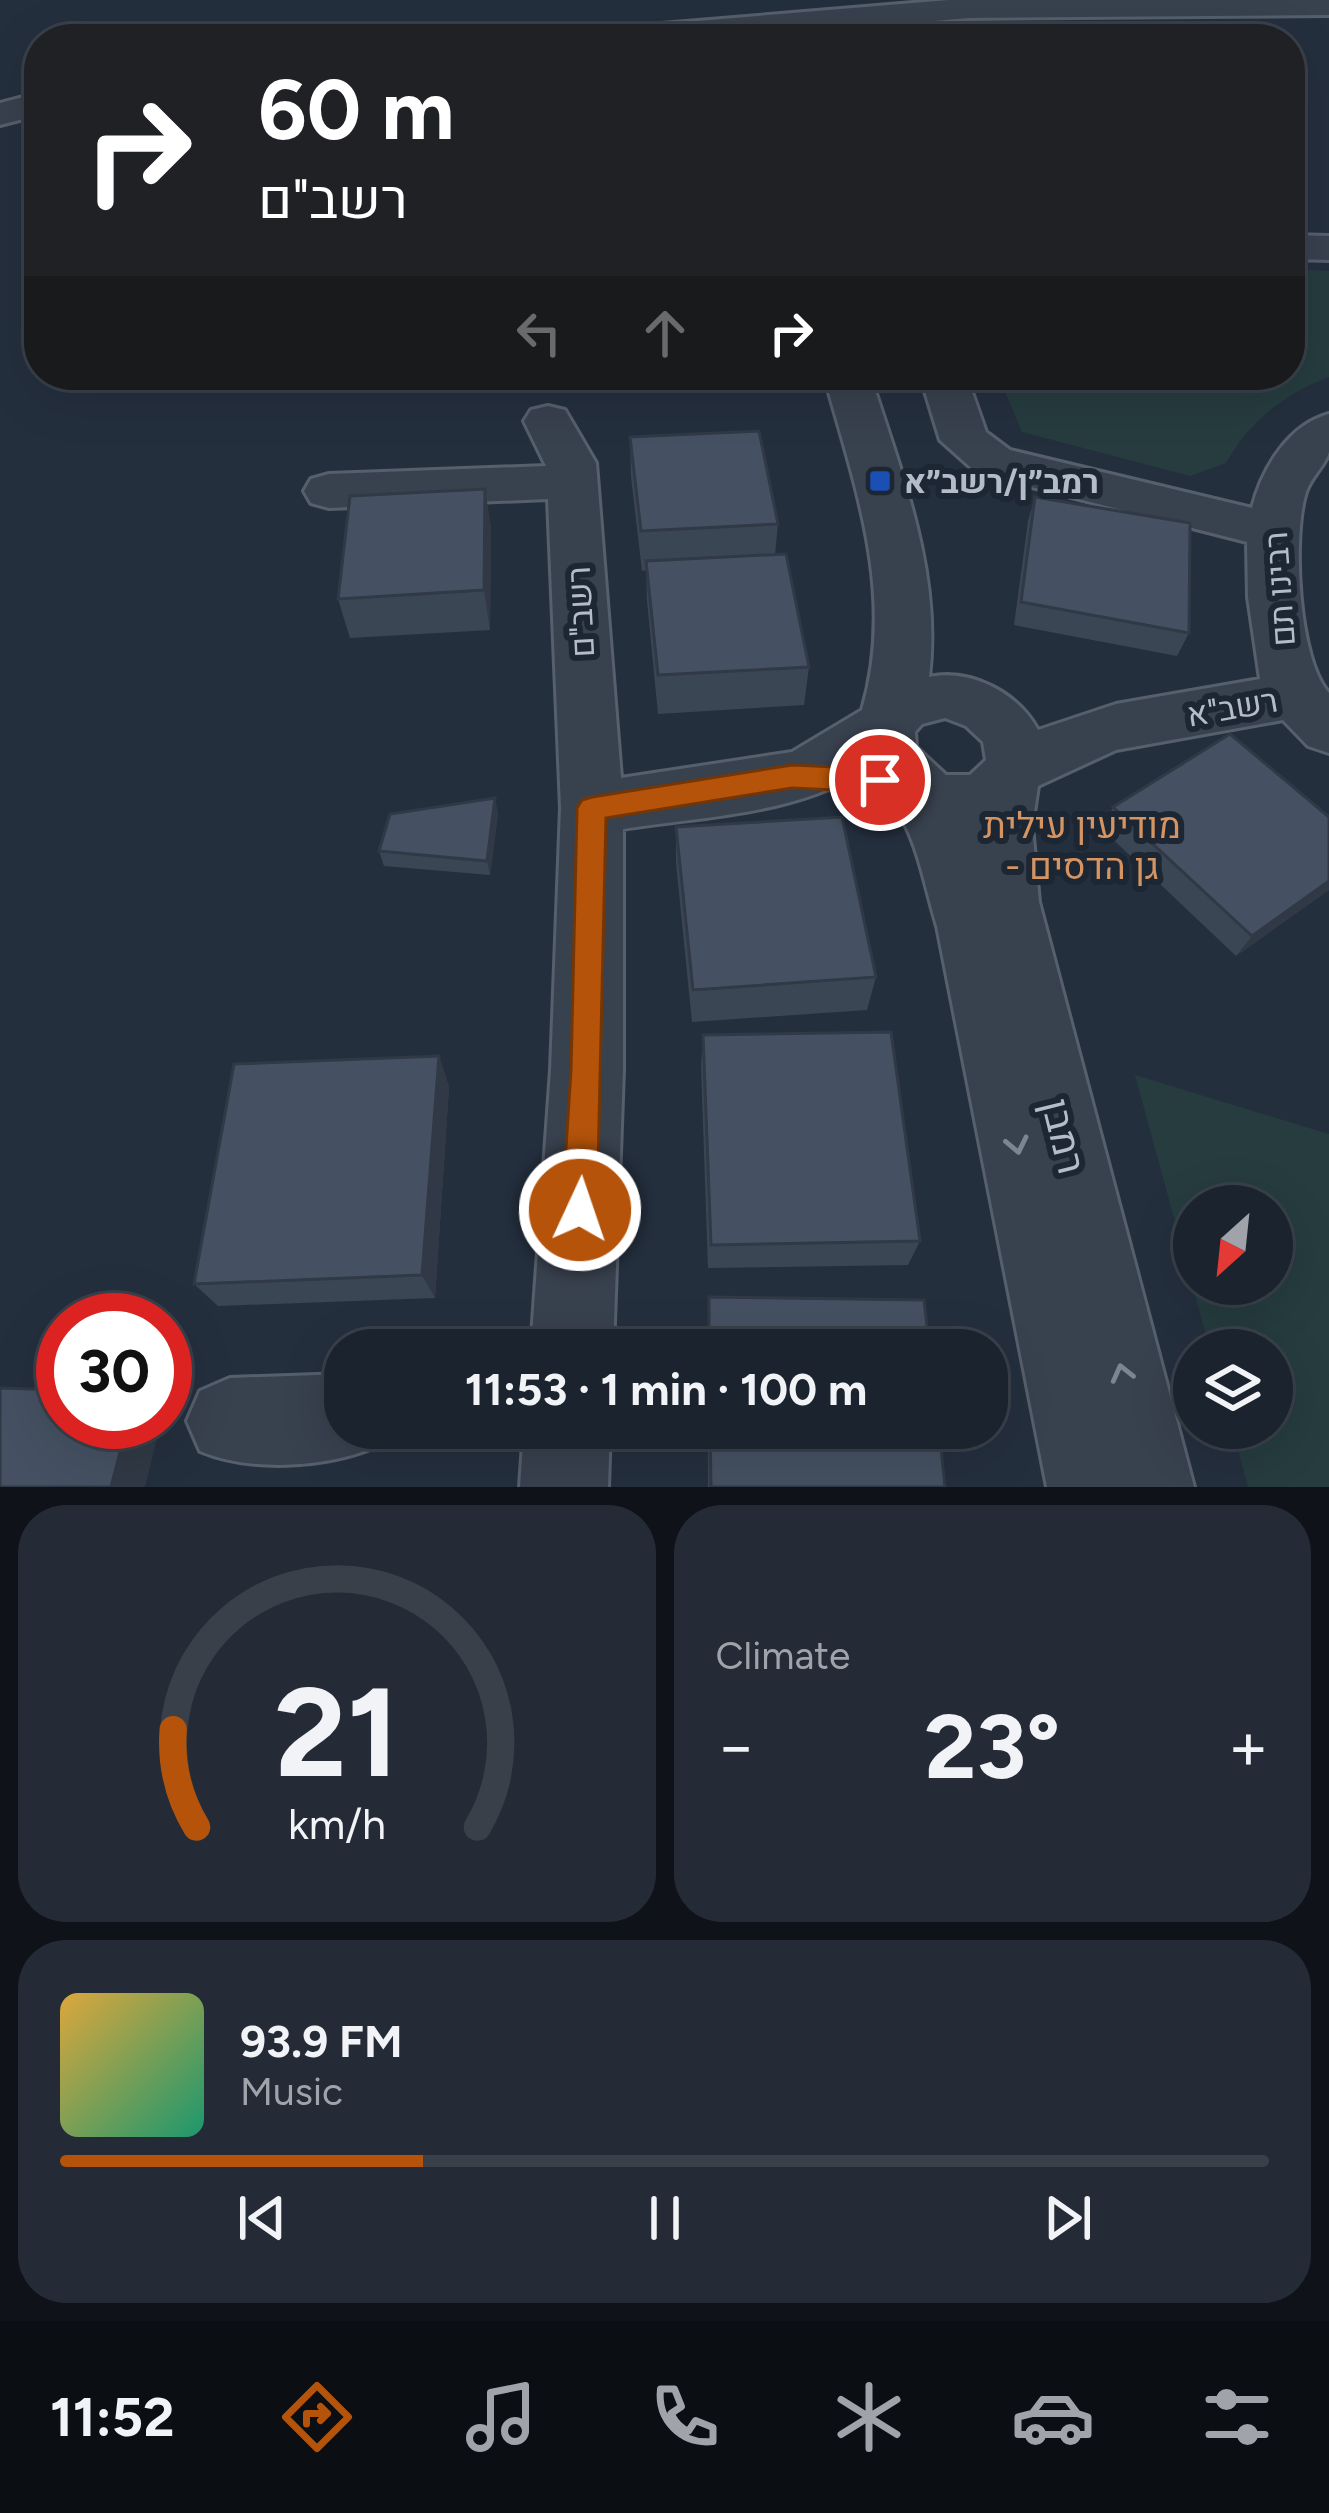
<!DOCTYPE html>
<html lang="en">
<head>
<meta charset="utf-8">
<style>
	body { margin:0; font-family:Figtree,Heebo,sans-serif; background:#242b36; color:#f1f3f6; height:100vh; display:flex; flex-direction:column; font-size:45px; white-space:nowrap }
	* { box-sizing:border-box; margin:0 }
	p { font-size:39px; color:#a0a4aa }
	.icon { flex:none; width:66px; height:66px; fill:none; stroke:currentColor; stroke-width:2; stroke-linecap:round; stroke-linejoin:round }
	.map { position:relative; height:1487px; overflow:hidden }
	.sheet { display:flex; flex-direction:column; gap:18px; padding:18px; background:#0f1319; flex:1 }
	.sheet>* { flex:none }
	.top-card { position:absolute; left:24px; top:24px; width:1281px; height:366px; border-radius:48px; box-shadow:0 12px 48px #0002,0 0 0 3px #39404a; background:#202124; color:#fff; overflow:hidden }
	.needle { width:78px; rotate:207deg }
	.buttons { position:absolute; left:1173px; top:1185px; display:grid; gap:24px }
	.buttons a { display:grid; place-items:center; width:120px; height:120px; border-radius:50%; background:#1b232e; box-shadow:0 12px 48px #0002,0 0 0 3px #39404a; font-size:60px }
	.speed { position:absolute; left:36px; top:1293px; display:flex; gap:24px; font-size:60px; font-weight:700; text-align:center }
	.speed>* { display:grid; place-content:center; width:156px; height:156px; border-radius:50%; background:#1b232e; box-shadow:0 12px 48px #0002,0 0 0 3px #39404a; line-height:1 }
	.speed .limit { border:18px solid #d22; background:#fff; color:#111 }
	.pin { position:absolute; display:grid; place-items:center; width:102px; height:102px; color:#fff; margin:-51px; border:6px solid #fff; border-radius:50%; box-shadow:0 3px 12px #0007 }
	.me { position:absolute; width:132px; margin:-66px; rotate:3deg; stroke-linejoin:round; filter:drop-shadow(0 0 9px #0008) }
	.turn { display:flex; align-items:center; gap:42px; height:252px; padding:0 36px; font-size:54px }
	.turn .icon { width:156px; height:156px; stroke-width:2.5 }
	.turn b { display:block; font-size:84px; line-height:102px }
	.lanes { display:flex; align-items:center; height:114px; padding:0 36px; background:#0003; justify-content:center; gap:60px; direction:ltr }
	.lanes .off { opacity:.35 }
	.big { font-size:90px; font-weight:700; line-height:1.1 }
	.sheet .widget { flex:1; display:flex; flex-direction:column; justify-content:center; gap:18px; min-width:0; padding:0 42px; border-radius:48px; background:#242b36 }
	.sheet .dial { align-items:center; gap:0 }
	.dial svg { height:312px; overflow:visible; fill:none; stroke:#39404a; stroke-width:7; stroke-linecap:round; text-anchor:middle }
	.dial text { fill:#f1f3f6; stroke:none }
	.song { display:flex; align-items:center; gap:36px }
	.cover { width:144px; height:144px; border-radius:18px; background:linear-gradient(135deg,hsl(40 70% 55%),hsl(160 70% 35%)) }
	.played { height:12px; border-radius:6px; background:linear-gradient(90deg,#b45309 30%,#39404a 30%) }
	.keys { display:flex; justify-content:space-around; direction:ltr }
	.heat { display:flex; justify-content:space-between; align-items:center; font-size:66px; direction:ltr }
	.sheet .tiles { flex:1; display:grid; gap:18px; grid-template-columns:1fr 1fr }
	.widget:last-child { grid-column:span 2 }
	.trip { position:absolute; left:324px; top:1329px; width:684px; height:120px; border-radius:48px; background:#1b232e; box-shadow:0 12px 48px #0002,0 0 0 3px #39404a; font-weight:700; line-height:120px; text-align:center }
	.dock { display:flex; height:192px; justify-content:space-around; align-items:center; background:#0b0e12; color:#a0a4aa }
	.dock .icon { width:84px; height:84px }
	.dock .selected { color:#b45309 }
	.dock b { font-size:54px; color:#f1f3f6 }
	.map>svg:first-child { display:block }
</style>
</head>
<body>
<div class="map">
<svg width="1329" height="1487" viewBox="0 0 1329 1487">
	<rect width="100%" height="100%" fill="#242f3e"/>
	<path fill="#263c3f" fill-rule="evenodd" d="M1290,269L1329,271V377C1284,394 1249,422 1226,463L1190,476L1022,432L998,375H1290Z
		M1135,1075L1329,1134V1487H1248L1232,1428H1272V1350H1210ZM1194,1206H1272V1284H1194Z"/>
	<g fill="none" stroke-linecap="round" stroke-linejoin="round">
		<g stroke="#565f6c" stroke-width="6">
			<path id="minor" d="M949,0H1329V15L969,18L719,39H584L601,29Z
				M39,93V115L0,125V103Z
				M1290,235L1329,236V260L1290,259Z
				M824,375H870C901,473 942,572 929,677C971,668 1018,693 1038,730L1116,704L1260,679L1248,597L1247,542L977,473L940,440L920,375H966L986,432L1010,450L1252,508C1262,469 1288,425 1329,414C1329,425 1329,441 1329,452C1326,464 1311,477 1306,492C1292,535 1298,660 1329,693V753L1308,746L1283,720L1116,750L1038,786L1032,826L1039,902L1194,1487H1047L937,926C925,888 918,840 895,807C887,794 875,784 866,769C798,815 702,816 623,829V1070L613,1350H531L551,1070L561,808L548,499L329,508L311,503L304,491L311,479L329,474L546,466L524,421L531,410L548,406L565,410L596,463L621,778L792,752L862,710C896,595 855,486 824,375ZM945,718L966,726L983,742L986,760L970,775H946L916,747L915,732L922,724Z
				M345,1374V1428H383L375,1447C325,1468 250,1472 200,1451L187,1421L200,1391L230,1378Z
				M524,1428H610L608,1487H520Z"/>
		</g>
		<use href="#minor" fill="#38414e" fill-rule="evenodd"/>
	</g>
	<path fill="#3b4654" d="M630,437L778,524L775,555L809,667L804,705L658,714L647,601L646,570L642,571L631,477Z
		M485,489L491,529L490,630L350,638L338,599Z
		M1035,497L1189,633L1177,656L1014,625L1028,521Z
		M1113,807L1329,817V890L1236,956L1102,829Z
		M498,813L490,875L384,866L379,851Z
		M676,827L876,977L867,1010L692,1022L676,863Z
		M703,1035L920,1241L908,1265L708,1268L701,1066Z
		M439,1056L449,1087L435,1298L218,1306L194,1284Z
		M709,1297L930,1350H707Z
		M708,1428H939L945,1487H708Z"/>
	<path fill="#303945" d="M485,489L491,529L490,630L484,590Z
		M495,798L498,813L490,875L487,861Z
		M1329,881V890L1236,956L1252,936Z
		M439,1056L449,1087L435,1298L422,1275Z
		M128,1422H161L145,1487H111Z"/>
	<path fill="#455162" stroke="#303945" stroke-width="3" d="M759,431L778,524L641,531L630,437Z
		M485,489L484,590L338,599L350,496Z
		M1035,497L1190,523L1189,633L1021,602Z
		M786,554L809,667L658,675L646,561Z
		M1230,734L1329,817V881L1252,936L1113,807Z
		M495,798L487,861L379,851L390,814Z
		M842,817L876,977L693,990L676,827Z
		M891,1032L920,1241L711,1245L703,1035Z
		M439,1056L422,1275L194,1284L234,1064Z
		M709,1297L924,1300L930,1350H709Z
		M0,1388L63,1390V1422H128L111,1487H0Z
		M710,1428H939L945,1487H711Z"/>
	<defs><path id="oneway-chevron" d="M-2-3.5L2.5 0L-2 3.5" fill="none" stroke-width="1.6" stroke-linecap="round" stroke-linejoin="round" transform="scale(3)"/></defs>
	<g stroke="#7c8592">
		<use href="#oneway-chevron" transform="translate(1017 1145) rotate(78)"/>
		<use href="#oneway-chevron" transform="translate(1122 1373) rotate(-104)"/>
	</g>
	<path fill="#b45309" stroke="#753606" stroke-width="3" d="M792,765L880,769L889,772L894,780L889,788L880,792L792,788L606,818L597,1210L592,1223L580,1228L567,1223L562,1210L571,1070L577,808L582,800L592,797Z"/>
	<rect fill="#1a4fb4" stroke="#1d2633" stroke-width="4.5" x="868" y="469" width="24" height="24" rx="6"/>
	<g text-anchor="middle" stroke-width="12" stroke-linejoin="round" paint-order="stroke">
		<g font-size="33" font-weight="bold" fill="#b4bcc9" stroke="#1d2633" text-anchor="start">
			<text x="904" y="493">רמב״ן/רשב״א</text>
		</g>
		<g font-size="33" fill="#b4bcc9" stroke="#1d2633">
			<text transform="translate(1279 589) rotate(-94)" y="12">רבינו תם</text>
			<text transform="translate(580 612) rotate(-93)" y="12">רשב"ם</text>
			<text transform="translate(1232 707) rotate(-10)" y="12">רשב"א</text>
		</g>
		<g font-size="36" fill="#d59563" stroke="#1d2633">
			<text x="1082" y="838">מודיעין עילית<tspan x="1082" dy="41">- גן הדסים</tspan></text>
		</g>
		<g font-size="39" fill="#b4bcc9" stroke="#1d2633">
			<text transform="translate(1064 1136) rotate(76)" y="14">רמבן</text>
		</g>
	</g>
</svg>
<div class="buttons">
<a><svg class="needle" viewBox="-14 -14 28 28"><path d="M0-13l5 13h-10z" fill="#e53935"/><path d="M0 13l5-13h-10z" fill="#a0a4aa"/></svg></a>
<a><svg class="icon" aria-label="layers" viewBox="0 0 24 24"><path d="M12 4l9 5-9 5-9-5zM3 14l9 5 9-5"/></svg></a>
</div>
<div class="speed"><div class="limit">30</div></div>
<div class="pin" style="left:880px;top:780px;background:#d93025"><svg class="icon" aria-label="arrive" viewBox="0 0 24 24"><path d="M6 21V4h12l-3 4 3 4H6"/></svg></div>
<svg class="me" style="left:580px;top:1210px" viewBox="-20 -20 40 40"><circle r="17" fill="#b45309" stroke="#fff" stroke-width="3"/><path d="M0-11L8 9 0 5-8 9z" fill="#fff"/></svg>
<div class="trip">11:53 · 1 min · 100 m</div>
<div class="top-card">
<div class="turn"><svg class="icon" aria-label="right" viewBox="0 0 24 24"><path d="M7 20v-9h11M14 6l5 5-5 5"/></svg><div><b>60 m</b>רשב&quot;ם</div></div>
<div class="lanes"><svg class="icon off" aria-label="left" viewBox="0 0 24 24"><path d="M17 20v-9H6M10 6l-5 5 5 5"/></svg><svg class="icon off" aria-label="ahead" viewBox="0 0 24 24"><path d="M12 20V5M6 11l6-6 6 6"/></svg><svg class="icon" aria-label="right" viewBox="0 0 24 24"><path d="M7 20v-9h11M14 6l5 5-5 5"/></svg></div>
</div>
</div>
<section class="sheet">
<div class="tiles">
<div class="widget dial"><svg viewBox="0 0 100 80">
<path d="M14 69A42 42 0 1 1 86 69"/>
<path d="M14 69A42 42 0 0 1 8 44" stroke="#b45309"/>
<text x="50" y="56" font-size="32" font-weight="700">21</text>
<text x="50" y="72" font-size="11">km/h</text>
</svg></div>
<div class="widget"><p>Climate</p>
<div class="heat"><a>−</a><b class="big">23°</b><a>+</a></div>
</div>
<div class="widget">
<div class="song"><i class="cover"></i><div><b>93.9 FM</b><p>Music</p></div></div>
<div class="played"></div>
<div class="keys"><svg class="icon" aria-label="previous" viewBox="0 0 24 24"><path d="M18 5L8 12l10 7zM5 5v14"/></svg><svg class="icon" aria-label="pause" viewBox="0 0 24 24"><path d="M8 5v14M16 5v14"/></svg><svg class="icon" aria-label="next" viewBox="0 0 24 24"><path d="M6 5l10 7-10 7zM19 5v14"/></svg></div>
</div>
</div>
</section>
<nav class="dock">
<b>11:52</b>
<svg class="icon selected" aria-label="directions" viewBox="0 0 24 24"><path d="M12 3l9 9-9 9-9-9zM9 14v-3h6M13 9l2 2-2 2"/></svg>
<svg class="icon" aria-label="music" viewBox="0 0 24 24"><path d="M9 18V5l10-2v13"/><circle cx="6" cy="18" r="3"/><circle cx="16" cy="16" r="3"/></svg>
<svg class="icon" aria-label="phone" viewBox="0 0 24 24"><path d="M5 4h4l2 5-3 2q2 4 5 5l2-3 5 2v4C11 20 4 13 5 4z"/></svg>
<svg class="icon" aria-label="climate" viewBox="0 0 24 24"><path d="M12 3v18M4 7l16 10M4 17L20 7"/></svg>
<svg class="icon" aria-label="car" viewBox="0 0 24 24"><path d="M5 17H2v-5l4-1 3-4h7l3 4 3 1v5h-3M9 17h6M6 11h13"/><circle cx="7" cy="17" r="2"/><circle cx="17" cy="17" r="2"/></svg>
<svg class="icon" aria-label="filters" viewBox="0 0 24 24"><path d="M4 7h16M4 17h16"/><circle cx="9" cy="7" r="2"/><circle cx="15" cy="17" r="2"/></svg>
</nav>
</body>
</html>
